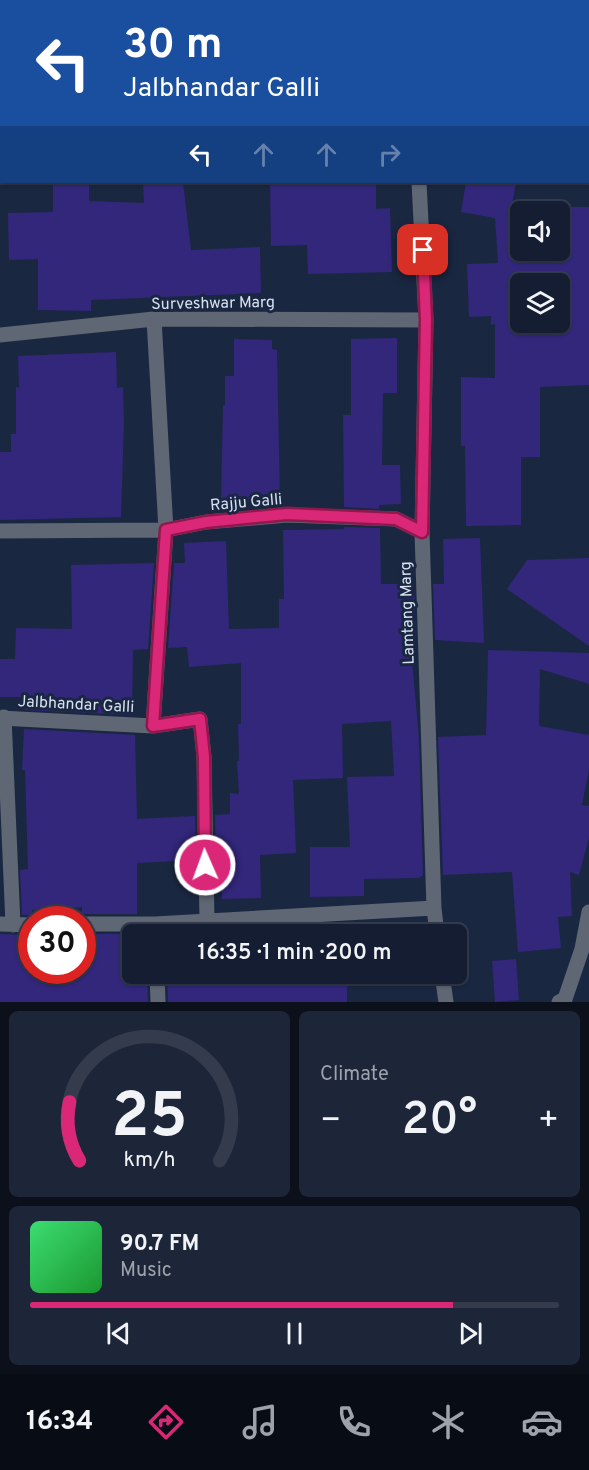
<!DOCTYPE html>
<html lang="en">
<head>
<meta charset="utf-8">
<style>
	body { margin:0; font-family:Overpass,sans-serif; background:#1d2639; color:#f1f3f6; height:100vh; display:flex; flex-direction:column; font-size:22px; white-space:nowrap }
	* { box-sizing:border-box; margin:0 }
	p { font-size:20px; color:#9da2ab }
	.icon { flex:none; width:33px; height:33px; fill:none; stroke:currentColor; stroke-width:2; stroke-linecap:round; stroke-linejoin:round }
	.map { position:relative; height:1002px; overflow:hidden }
	.panel { display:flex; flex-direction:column; gap:9px; padding:9px; background:#0b101b; flex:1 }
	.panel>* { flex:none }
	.top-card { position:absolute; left:0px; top:0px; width:590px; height:183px; box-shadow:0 2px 4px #0004,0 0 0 2px #333b4d; background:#1a4fa0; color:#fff; overflow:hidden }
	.controls { position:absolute; left:510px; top:201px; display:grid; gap:12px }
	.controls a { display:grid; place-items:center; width:60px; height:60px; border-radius:9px; background:#141d31; box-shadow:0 2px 4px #0004,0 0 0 2px #333b4d; font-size:30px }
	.speed { position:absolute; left:18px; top:906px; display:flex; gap:12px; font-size:30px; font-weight:700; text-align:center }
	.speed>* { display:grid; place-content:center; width:78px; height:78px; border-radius:50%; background:#141d31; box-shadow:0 2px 4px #0004,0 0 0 2px #333b4d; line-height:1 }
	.speed .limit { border:9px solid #d22; background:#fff; color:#111 }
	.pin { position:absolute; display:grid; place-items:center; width:51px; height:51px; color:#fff; margin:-26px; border-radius:12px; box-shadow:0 3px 9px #0006 }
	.me { position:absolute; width:66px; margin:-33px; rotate:358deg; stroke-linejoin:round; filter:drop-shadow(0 0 4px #0008) }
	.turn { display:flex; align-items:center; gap:21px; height:126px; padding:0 24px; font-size:27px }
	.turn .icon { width:78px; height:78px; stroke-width:2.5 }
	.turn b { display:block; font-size:42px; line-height:51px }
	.lanes { display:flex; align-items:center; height:57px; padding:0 24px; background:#0003; justify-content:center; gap:30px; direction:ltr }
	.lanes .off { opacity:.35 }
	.big { font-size:45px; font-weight:600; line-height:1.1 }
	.panel .card { flex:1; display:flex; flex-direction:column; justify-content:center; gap:9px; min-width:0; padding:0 21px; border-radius:9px; background:#1d2639 }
	.panel .dial { align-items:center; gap:0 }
	.dial svg { height:156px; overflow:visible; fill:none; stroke:#333b4d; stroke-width:7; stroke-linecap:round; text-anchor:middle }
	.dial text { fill:#f1f3f6; stroke:none }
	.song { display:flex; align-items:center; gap:18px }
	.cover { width:72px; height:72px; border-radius:9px; background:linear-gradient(135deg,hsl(140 70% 55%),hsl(130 70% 35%)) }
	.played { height:6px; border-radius:3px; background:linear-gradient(90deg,#db2777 80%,#333b4d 80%) }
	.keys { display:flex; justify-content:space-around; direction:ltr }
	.heat { display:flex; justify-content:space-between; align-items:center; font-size:33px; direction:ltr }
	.panel .tiles { flex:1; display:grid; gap:9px; grid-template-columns:1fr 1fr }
	.card:last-child { grid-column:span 2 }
	.trip { position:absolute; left:122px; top:924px; width:345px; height:60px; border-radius:9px; background:#141d31; box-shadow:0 2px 4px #0004,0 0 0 2px #333b4d; font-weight:600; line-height:60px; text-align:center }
	.dock { display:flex; height:96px; justify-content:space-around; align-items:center; background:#080c14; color:#9da2ab }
	.dock .icon { width:42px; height:42px }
	.dock .on { color:#db2777 }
	.dock b { font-size:27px; color:#f1f3f6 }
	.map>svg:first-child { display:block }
</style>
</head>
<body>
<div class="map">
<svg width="589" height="1002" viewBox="0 0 589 1002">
	<defs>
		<pattern id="park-tufts" width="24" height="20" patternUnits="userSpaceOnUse" patternTransform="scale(1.5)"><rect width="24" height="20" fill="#5b4415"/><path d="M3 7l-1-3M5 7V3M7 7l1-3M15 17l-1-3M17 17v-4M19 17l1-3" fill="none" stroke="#725f38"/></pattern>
	</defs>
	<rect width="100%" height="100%" fill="#1a2741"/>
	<path fill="url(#park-tufts)" d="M0,0H227L2,2L0,89Z"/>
	<path fill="#32277b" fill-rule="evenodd" d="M53,182H89V201L144,203L143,182H183L191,250L260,247L261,293L91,300V311L38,310V259L9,260L8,213L53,212Z
		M270,182H376V209L390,208L392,272L308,274L307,245L271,246Z
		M466,182H516L512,206L589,207V385L540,387V457H521V525L466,526L465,446H461V377L495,378V324L491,325V316L469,317L467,264L498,263L495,218L461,212ZM520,212H560V250H520ZM520,284H560V322H520Z
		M397,338V393H383L382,465H400L401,504L379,505V509L344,507L343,415H351V339Z
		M234,339L272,340V349L277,350L280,502H221L223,406L225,405V376H234Z
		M116,352L117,388L123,387L124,422L121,517L0,520V452H11V434H16V387L19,388L18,356Z
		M344,527L380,528L381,584H414L416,639L415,649H411L419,739L423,875L419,878L364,879V896L310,897V847H350L347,777L394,776L391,721L342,724L343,778L293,780L296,853L260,855L261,898L222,899L221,859H216L215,815L230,814V793L239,794L237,761H239L238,724H241V663L189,667L187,647L168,648L174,563H185L184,543L226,541L229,629L279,628V599H284L283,530L344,529Z
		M480,538L484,643L435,640L433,584H444L443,539Z
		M589,558V646L507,589L527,560Z
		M154,563L148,649L133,650L132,715L25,710V697H0V659H15L16,628L72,629L71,565Z
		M488,650L589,653V684L540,669L539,726L589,735V769L582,805L589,806V838L579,875L570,872L572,916L558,917L561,948L518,952L512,872L443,875L438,737L486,735Z
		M24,729L135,735L137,819L195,816L196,860L137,863V914H82V907L32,910V915H22L20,870L28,869L25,770H22Z
		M0,934L32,935V970H82V934H132V974H147L148,1002H0Z
		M516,959L519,1000L495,1002L492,961Z
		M167,974H347V1002H168Z"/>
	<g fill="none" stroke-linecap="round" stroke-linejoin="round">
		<path stroke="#5f6674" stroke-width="15" d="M290,0L293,2
			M0,90H2
			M588,164L589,165
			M419,182L426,320L422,532L434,908L437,934
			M0,335L154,319L426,320
			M0,531L166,530L206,522L287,515L396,519L422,532
			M4,717L13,925
			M0,718L153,726L200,719L204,757L207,921
			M153,726L166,530L154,319
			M0,924L32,925
			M82,924H155L434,908
			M157,974L158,1002
			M442,974L446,1002
			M559,1002L565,999L582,949L589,912"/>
	</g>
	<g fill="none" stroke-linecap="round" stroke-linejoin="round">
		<g stroke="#8e194d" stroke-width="15">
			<path id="route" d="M205,865L204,757L200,719L153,726L166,530L206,522L287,514L396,519L422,532L426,320L423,250"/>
		</g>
		<use href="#route" stroke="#db2777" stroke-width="10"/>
	</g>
	<g text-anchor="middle" stroke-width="6" stroke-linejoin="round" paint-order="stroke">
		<g font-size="16" fill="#d8e1f2" stroke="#1a2741">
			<text transform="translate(213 302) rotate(-1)" y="6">Surveshwar Marg</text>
			<text transform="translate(246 501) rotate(-5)" y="6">Rajju Galli</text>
			<text transform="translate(406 613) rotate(-92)" y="6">Lamtang Marg</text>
			<text transform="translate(76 703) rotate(3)" y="6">Jalbhandar Galli</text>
		</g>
	</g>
</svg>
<div class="controls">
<a><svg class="icon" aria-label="sound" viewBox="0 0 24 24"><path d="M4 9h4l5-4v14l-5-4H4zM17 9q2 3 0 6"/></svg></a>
<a><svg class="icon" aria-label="layers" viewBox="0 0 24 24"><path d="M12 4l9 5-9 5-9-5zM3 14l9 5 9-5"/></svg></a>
</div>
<div class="speed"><div class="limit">30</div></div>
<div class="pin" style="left:423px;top:250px;background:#d93025"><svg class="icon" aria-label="arrive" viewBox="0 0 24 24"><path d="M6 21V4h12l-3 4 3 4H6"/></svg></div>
<svg class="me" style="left:205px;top:865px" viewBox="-20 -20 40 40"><circle r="17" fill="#db2777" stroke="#fff" stroke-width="3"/><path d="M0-11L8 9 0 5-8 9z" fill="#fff"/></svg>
<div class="trip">16:35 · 1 min · 200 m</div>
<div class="top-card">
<div class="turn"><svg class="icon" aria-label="left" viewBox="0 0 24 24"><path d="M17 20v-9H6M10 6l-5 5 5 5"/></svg><div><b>30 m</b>Jalbhandar Galli</div></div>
<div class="lanes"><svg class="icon" aria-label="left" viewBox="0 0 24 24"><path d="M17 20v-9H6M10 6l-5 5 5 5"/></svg><svg class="icon off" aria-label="ahead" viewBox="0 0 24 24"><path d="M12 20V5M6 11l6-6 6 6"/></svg><svg class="icon off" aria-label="ahead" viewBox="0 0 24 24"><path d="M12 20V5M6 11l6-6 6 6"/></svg><svg class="icon off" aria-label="right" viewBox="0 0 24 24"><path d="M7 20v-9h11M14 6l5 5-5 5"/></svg></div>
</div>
</div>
<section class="panel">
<div class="tiles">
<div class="card dial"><svg viewBox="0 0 100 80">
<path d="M14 69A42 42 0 1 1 86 69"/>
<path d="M14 69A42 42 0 0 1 9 39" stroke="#db2777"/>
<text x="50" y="56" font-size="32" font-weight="700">25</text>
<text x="50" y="72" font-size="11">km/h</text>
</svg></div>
<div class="card"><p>Climate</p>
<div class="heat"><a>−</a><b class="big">20°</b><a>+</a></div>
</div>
<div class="card">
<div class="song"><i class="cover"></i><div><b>90.7 FM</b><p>Music</p></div></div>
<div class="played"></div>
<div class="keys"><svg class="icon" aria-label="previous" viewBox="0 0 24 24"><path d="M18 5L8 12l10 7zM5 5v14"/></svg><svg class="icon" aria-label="pause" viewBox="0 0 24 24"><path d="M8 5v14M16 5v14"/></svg><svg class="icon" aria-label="next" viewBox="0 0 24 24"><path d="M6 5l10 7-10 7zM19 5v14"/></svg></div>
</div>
</div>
</section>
<nav class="dock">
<b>16:34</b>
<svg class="icon on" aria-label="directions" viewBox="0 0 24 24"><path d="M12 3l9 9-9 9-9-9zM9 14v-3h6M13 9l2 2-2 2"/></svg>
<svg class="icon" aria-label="music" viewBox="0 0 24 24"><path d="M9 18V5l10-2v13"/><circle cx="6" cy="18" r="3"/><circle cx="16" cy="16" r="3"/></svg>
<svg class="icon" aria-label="phone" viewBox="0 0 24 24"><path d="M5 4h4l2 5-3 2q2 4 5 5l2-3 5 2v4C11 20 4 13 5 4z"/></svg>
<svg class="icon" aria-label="climate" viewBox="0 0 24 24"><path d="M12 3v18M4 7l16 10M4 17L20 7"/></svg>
<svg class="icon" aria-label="car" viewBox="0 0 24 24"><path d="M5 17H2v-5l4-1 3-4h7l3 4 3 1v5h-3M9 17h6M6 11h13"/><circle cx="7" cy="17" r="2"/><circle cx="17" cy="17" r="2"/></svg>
</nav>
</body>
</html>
